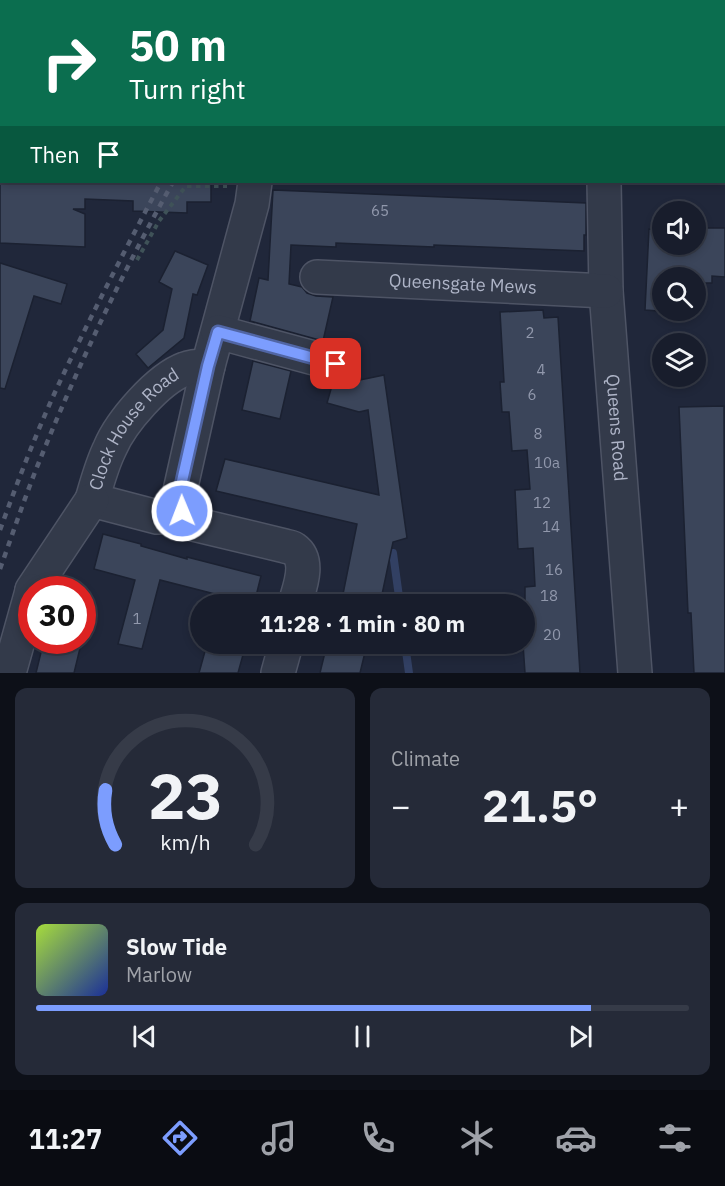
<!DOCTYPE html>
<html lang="en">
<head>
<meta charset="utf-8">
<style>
	body { margin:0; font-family:"IBM Plex Sans",sans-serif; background:#252a38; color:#f1f3f6; height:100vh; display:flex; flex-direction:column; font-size:22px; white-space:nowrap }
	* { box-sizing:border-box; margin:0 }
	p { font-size:20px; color:#9fa2a9 }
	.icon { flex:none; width:33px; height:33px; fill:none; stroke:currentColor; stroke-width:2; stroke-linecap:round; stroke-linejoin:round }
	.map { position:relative; height:673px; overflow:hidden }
	.sheet { display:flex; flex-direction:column; gap:15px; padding:15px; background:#0d1018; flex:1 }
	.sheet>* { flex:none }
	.top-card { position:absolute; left:0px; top:0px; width:726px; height:183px; box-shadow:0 3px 9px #0003,0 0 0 2px #363b48; background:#0b6e4f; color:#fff; overflow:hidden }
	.buttons { position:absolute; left:652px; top:201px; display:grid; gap:12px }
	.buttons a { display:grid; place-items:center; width:54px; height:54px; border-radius:50%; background:#181d2c; box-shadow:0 3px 9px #0003,0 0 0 2px #363b48; font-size:30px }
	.speed { position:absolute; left:18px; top:576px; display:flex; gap:12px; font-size:30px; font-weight:700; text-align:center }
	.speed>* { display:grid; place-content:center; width:78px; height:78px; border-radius:50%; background:#181d2c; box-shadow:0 3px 9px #0003,0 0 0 2px #363b48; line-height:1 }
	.speed .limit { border:9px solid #d22; background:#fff; color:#111 }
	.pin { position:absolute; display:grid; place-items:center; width:51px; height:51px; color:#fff; margin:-26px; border-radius:12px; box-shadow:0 3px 9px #0006 }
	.me { position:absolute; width:66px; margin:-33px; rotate:359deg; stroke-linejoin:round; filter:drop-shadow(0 0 4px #0008) }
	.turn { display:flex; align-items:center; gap:21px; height:126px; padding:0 30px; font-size:27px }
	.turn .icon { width:78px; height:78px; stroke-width:2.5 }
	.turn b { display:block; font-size:42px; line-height:51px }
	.then { display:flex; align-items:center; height:57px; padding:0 30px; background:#0003; gap:12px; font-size:22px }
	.big { font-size:45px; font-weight:700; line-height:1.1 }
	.sheet .widget { flex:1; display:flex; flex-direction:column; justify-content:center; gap:9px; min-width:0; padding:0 21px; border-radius:12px; background:#252a38 }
	.sheet .dial { align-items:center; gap:0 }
	.dial svg { height:156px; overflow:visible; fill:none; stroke:#363b48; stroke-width:7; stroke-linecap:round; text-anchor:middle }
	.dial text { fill:#f1f3f6; stroke:none }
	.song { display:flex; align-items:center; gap:18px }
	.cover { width:72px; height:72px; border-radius:9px; background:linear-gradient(135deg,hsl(80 70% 55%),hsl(230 70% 35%)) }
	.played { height:6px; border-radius:3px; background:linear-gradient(90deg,#7c9dfe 85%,#363b48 85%) }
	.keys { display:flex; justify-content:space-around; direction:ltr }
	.heat { display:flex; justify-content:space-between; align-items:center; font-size:33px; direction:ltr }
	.sheet .tiles { flex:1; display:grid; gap:15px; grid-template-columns:1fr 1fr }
	.widget:last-child { grid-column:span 2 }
	.trip { position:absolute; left:190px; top:594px; width:345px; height:60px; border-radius:30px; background:#181d2c; box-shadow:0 3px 9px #0003,0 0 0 2px #363b48; font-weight:700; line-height:60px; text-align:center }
	.tabs { display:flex; height:96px; justify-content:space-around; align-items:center; background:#0a0c12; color:#9fa2a9 }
	.tabs .icon { width:42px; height:42px }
	.tabs .on { color:#7c9dfe }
	.tabs b { font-size:27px; color:#f1f3f6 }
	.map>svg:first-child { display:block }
</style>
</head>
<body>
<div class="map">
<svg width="725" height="673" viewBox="0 0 725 673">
	<rect width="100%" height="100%" fill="#20273a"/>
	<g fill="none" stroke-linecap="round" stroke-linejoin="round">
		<path stroke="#324063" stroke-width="8" d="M393,553L400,604
			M405,644L409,673"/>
	</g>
	<path fill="#3b455a" stroke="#1b2131" stroke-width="1.5" d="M0,182H211V202H187V213L133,211V201L85,199V209H73L85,214V247L0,243Z
		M273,190L586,203V235H584V251L434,245V247L336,243V247L291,245L289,284L302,287L307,293L316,296L333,297L323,341L250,321L259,278L268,280Z
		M696,228H725V277L712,276V283H696V278H663V310H672V312L645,310L649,229L663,230V244H696Z
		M175,251L208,265L197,295L193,294L184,338L148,368L136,354L163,330L172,289L159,282Z
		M0,263L67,284L61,304L34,296L5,389L0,388Z
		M543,310L544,318L558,317L580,673H525L523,644H525V587L535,586L533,548L518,549L515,490L530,489L527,450L512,451L509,412H502L500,382H504L500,312Z
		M253,361L291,371L280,419L242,410Z
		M384,375L407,538L393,542L380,604H341L357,524L216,491L225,459L379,495L368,410L359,412L327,403L333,382H341L349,377L360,380Z
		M724,406L725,673H694L691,613H688L679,407Z
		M103,534L141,544V546L187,559V557L261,576L254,604L160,580L142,649L118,644L135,580L94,569Z
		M44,640H82L74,673H36Z
		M207,644H246L238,673H199Z
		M327,644H367L360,673H320Z"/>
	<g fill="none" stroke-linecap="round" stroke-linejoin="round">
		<g stroke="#4e5465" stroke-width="36">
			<g id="minor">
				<path d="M501,0V2"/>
				<path d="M255,182L252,204L208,366L180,491C180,505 182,515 193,524L285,546C288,547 292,547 294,549C311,561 299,589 295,604"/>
				<path id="s1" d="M604,182L606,291L635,673"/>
				<path id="s2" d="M317,277L606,291"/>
				<path d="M218,332L336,364"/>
				<path id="s3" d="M182,511L166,516L157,517L92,500C97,483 102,464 110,448C121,422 158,379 185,369C192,366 200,366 208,366"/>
				<path d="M32,590L92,500"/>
				<path d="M9,673L32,591"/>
				<path d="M278,673L286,644"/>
			</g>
		</g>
		<g stroke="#3d4354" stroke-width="36">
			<path id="major" d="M0,150H2
				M724,165H725"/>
		</g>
		<path stroke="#3f5258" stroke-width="4" stroke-dasharray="4.5 4.5" stroke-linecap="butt" d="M95,0L96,2
			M137,260L159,221L186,186H227"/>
		<use href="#minor" stroke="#333a4a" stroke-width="33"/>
		<use href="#major" stroke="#51586a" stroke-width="33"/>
		<path stroke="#555d71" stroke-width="4.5" stroke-dasharray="6 6" stroke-linecap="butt" d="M268,2L269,0
			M284,2L285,0
			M0,530C17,483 35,436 56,390C89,319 125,250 161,182
			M0,569C15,527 29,485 46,445C83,355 126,266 173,182"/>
	</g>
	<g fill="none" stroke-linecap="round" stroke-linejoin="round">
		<g stroke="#5166a5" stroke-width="15">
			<path id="route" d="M182,511L180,502V490L208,366L218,332L336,364"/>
		</g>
		<use href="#route" stroke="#7c9dfe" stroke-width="10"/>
	</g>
	<g text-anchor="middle" stroke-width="6" stroke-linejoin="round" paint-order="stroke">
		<g font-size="15" fill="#9198ac">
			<text x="380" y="216">65</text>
			<text x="530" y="338">2</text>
			<text x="541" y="375">4</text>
			<text x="532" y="400">6</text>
			<text x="538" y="439">8</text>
			<text x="547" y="468">10a</text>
			<text x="542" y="508">12</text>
			<text x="551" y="532">14</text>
			<text x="554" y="575">16</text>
			<text x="549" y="601">18</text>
			<text x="137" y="624">1</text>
			<text x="552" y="640">20</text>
		</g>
		<g font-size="18" fill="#aeb4c7" stroke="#191f2f">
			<text dy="6" stroke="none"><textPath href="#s2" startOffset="146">Queensgate Mews</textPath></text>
			<text dy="6" stroke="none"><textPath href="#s1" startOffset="246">Queens Road</textPath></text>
			<text dy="6" stroke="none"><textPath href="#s3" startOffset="177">Clock House Road</textPath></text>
		</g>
	</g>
</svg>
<div class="buttons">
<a><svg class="icon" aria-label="sound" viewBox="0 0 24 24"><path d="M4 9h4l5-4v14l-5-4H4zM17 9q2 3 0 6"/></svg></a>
<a><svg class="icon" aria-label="search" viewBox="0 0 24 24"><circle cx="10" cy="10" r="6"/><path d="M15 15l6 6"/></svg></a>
<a><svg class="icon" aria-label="layers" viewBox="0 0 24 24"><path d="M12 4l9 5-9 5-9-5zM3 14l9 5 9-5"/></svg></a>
</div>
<div class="speed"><div class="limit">30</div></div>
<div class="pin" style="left:336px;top:364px;background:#d93025"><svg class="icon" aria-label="arrive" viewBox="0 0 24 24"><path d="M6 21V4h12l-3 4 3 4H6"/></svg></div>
<svg class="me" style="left:182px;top:511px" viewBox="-20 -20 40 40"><circle r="17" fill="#7c9dfe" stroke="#fff" stroke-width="3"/><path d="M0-11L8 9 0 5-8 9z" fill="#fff"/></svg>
<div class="trip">11:28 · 1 min · 80 m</div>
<div class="top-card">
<div class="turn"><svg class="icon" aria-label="right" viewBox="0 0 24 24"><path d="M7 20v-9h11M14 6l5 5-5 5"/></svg><div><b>50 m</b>Turn right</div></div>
<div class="then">Then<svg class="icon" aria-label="arrive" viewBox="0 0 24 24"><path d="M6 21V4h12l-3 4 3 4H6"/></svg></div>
</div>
</div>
<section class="sheet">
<div class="tiles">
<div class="widget dial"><svg viewBox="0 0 100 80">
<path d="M14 69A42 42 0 1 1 86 69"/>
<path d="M14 69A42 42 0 0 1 9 41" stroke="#7c9dfe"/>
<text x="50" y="56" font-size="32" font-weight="700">23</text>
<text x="50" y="72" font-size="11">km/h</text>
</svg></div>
<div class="widget"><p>Climate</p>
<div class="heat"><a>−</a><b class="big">21.5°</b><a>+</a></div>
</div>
<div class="widget">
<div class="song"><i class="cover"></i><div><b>Slow Tide</b><p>Marlow</p></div></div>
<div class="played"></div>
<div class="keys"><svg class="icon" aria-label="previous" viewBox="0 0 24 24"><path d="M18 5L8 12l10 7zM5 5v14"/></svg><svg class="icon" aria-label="pause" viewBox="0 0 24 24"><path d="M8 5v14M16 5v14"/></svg><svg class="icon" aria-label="next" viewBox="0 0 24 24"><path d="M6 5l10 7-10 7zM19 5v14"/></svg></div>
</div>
</div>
</section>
<nav class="tabs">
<b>11:27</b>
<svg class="icon on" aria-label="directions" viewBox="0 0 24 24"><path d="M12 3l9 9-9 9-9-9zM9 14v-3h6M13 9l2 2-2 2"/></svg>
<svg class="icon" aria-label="music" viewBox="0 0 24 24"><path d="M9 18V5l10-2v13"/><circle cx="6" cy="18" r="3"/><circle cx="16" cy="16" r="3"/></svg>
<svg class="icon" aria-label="phone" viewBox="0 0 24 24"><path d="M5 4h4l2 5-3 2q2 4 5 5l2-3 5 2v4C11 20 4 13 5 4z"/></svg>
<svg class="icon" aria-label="climate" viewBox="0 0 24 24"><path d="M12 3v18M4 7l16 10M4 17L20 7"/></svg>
<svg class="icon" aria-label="car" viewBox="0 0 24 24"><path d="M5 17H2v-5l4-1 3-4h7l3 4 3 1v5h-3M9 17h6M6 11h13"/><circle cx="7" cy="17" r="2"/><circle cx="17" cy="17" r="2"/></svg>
<svg class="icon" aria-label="filters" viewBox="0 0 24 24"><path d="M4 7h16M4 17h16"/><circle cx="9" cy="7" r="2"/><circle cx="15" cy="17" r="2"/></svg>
</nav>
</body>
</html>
